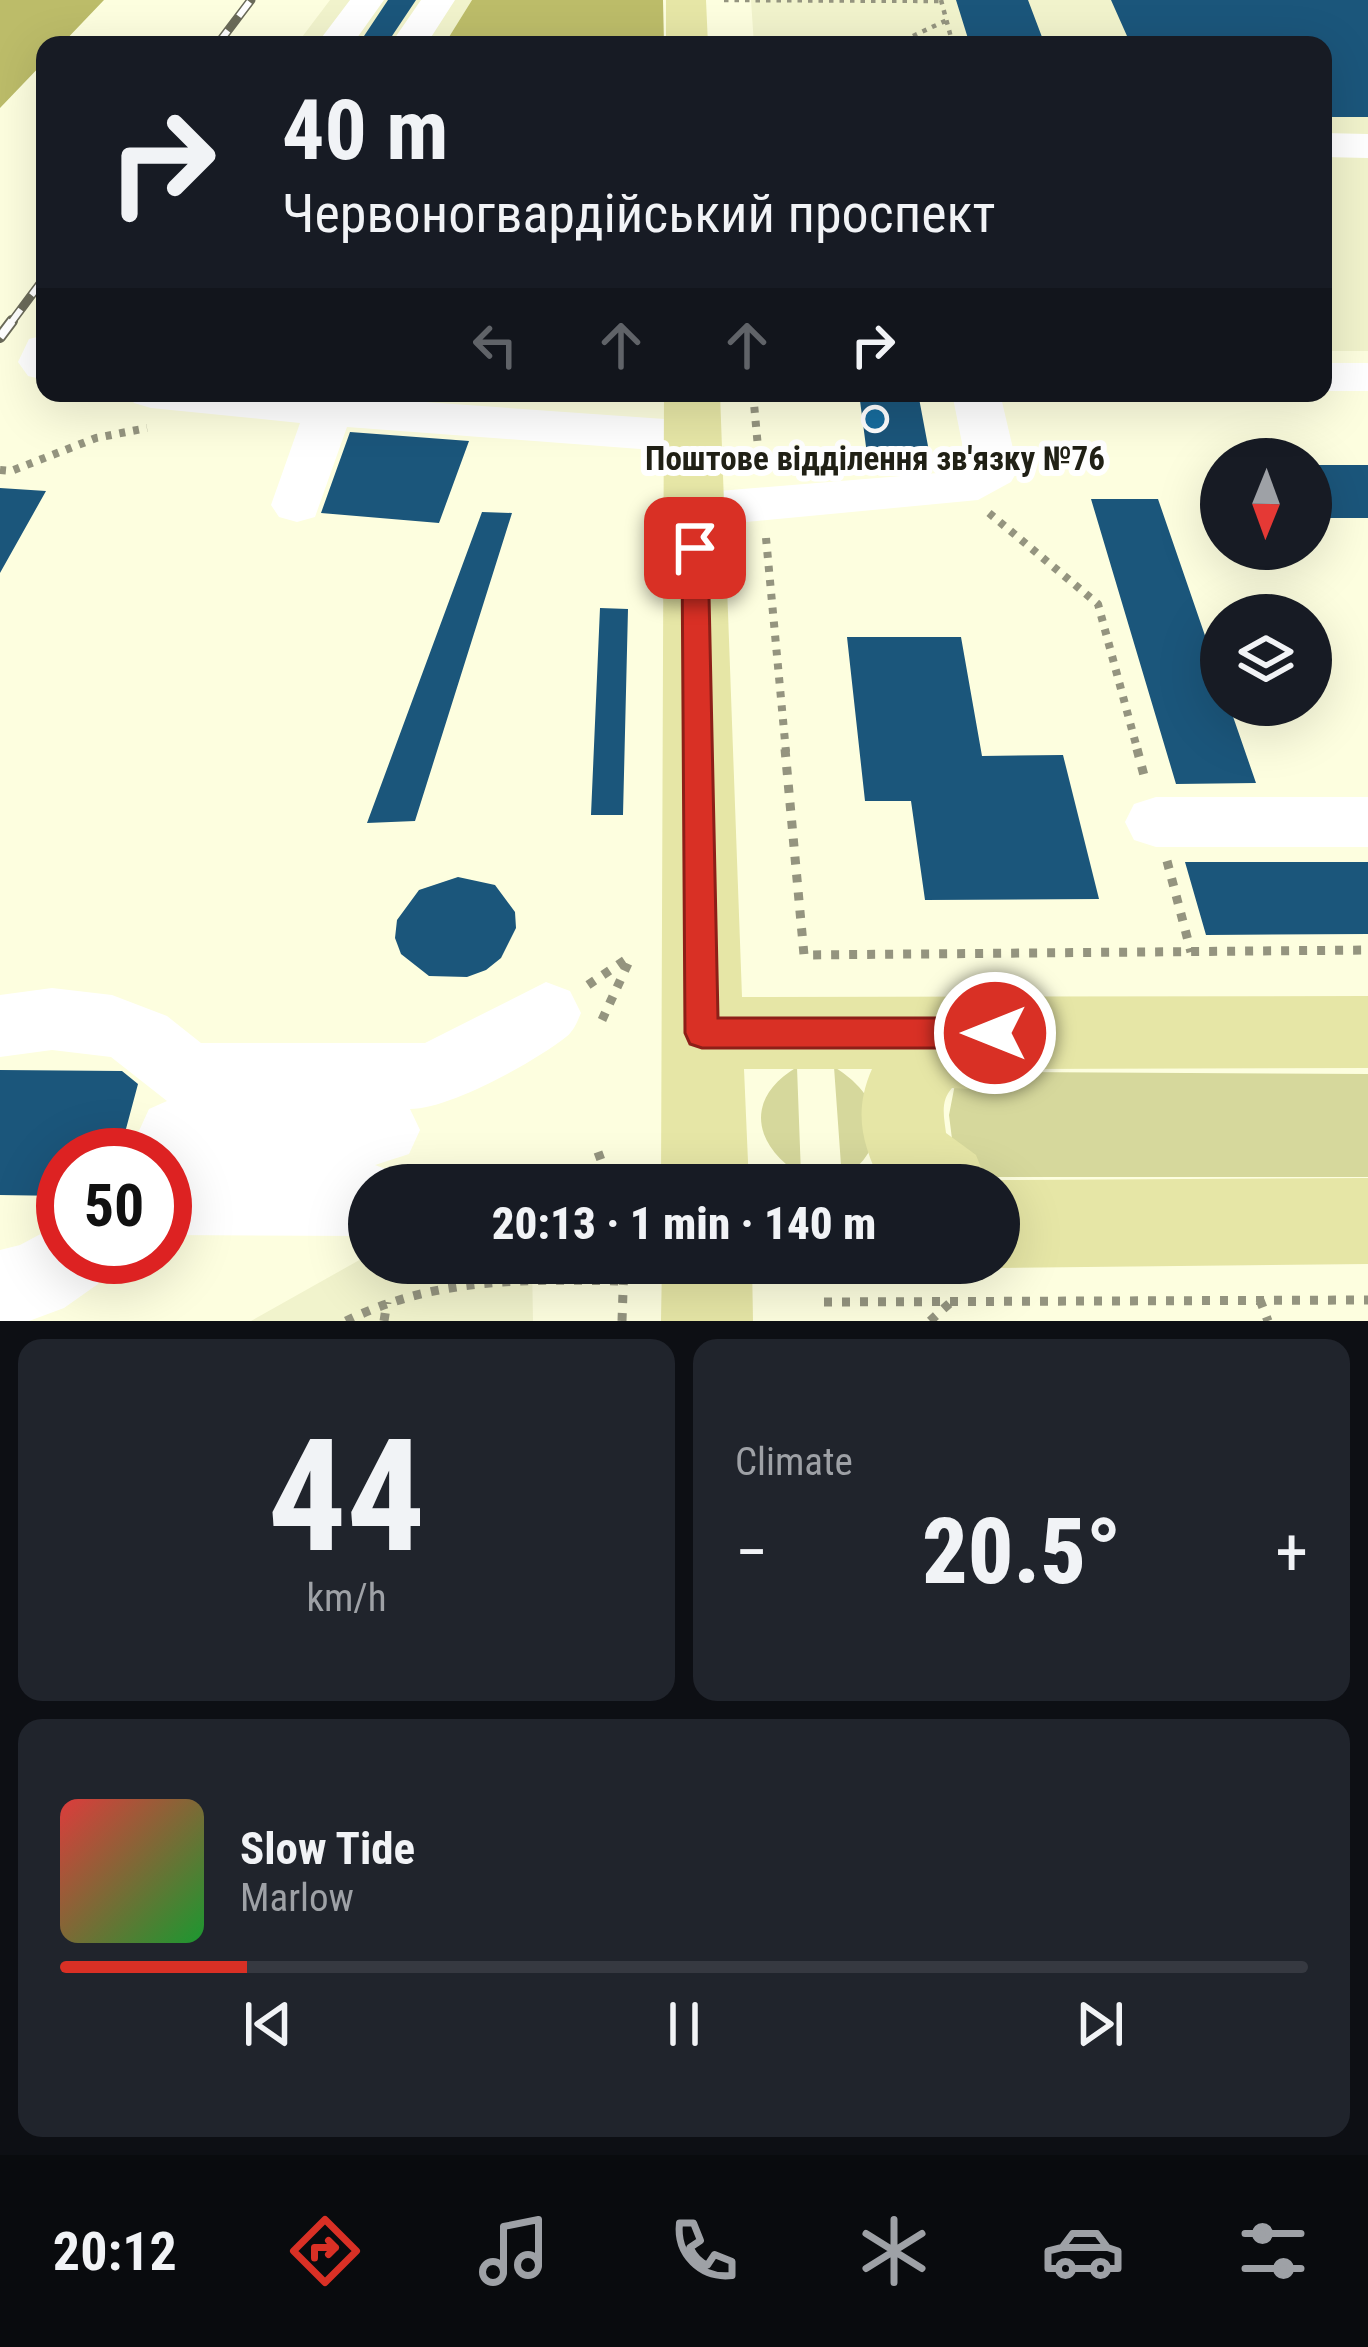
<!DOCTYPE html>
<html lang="en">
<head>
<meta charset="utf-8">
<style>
	body { margin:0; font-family:"Roboto Condensed",sans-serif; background:#20242c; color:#f1f3f6; height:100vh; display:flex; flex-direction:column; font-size:45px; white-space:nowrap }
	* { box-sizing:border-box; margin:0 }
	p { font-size:39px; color:#9ea1a6 }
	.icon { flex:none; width:66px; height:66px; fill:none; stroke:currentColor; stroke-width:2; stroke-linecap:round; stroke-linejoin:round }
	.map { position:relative; height:1321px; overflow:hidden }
	.drawer { display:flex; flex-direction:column; gap:18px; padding:18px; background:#0d0f14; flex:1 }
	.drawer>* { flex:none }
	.hud { position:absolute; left:36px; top:36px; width:1296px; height:366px; border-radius:24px; box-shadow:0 12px 48px #0002; background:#171b24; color:#f1f3f6; overflow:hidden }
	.needle { width:78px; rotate:181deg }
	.tools { position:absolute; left:1200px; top:438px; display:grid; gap:24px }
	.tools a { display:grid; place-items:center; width:132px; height:132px; border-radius:50%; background:#171b24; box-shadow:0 12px 48px #0002; font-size:60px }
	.speed { position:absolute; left:36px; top:1128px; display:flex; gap:24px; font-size:60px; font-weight:700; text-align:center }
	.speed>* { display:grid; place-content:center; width:156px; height:156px; border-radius:50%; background:#171b24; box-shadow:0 12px 48px #0002; line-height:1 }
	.speed .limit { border:18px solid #d22; background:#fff; color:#111 }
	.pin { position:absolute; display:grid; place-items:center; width:102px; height:102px; color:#fff; margin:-51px; border-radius:24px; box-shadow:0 6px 18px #0006 }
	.me { position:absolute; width:132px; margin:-66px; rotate:270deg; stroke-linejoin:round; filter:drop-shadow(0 0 9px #0008) }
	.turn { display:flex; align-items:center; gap:42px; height:252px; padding:0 48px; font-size:54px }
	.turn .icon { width:156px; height:156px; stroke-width:2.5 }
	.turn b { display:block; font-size:84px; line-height:102px }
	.lanes { display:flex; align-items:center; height:114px; padding:0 48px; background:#0003; justify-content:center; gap:60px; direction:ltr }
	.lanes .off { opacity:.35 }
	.big { font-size:90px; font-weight:800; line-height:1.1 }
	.drawer .widget { flex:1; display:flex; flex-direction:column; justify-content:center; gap:18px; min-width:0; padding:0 42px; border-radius:24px; background:#20242c }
	.drawer .dial { align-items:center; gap:0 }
	.dial b { font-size:156px; line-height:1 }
	.song { display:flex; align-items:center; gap:36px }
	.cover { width:144px; height:144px; border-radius:18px; background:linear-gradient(135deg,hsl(0 70% 55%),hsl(130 70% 35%)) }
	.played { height:12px; border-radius:6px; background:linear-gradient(90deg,#d93025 15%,#363941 15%) }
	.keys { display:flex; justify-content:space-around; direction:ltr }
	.heat { display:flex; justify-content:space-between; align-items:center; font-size:66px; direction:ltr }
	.drawer .tiles { flex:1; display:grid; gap:18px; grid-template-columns:1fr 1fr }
	.widget:last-child { grid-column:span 2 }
	.trip { position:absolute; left:348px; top:1164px; width:672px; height:120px; border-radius:60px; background:#171b24; box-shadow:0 12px 48px #0002; font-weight:800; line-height:120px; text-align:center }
	.tabs { display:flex; height:192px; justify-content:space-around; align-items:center; background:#090b0e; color:#9ea1a6 }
	.tabs .icon { width:84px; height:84px }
	.tabs .selected { color:#d93025 }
	.tabs b { font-size:54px; color:#f1f3f6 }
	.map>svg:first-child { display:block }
</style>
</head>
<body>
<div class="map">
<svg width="1368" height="1321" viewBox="0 0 1368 1321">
	<rect width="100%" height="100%" fill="#fdfedf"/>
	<path fill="#f1f3cc" d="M330,0H472L444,45H296Z
		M751,0H1368V351H1323V45H754Z
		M363,1258H369V1263H532L533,1321H251Z"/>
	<path fill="#d6d89c" d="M797,1067L801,1175C752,1144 745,1098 797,1067Z
		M834,1067C884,1097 893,1145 842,1179Z
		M993,1072L1368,1074V1177H986L954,1155L949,1115L955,1084Z"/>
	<path fill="#bcbc69" d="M0,0H104L61,45H45V61L0,108Z
		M472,0H663L664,45H444Z"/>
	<path fill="#1b567b" d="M388,0H416L386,45H358Z
		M956,0H1028L1045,45H970Z
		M1111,0H1368V117H1323V45H1131Z
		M859,393H918L931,462H868Z
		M350,432L469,441L439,523L321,513Z
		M1311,465H1368V518H1311Z
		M0,488L46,491L0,573Z
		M1091,499H1158L1221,682V705H1229L1256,783L1176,784Z
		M482,512L512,513L415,821L367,823Z
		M600,608L628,609L623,815H591Z
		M847,637H961L982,756L1063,755L1099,899L925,900L911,801H865Z
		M1185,862H1368V934L1206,935Z
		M458,877L495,885L515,912L516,928L501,958L486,970L467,977L429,976L401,954L395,938L397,920L419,890Z
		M0,1070L122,1071L138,1084L119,1155H63V1196L0,1195Z"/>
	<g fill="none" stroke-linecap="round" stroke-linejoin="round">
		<path stroke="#94947f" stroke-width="4.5" stroke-dasharray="4.5 6" stroke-linecap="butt" d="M724,0L941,1
			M941,0L953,45
			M894,45L947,20"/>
		<path stroke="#94947f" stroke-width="8" stroke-dasharray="6 8" stroke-linecap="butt" d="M753,393L760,469
			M0,470L11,471L96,438L147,428
			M989,513L1098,604L1138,752
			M766,538L786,752"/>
		<path stroke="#94947f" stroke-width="9" stroke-dasharray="8 10" stroke-linecap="butt" d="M785,749L804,955L1368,950
			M1137,749L1146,783
			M1167,861L1191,952
			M588,985L631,956
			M602,1020L631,957
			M598,1152L610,1185
			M1260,1300L1268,1321
			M824,1302L1368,1300
			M346,1321C436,1277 525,1279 623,1281
			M384,1321L387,1302
			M622,1321L624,1263
			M930,1321L951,1302"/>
		<path fill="#fff" fill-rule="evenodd" d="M350,0H384L352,45H316Z
			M421,0H455L426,45H390Z
			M1323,133L1368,134V158L1323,157Z
			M45,335V380L28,376L18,362L29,339Z
			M1323,363H1368V391H1323Z
			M127,393H298L693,421L710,426L718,437L710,448L693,453L347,427L315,517L297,522L279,517L271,505L300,423L151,408L134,403Z
			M952,393H1000L1018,470L1011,482L978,500L694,527L676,522L668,510L676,498L694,493L950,472L966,463Z
			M1156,797H1368V847H1156L1134,840L1125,822L1134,804Z
			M546,982L570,991L581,1013C577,1022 574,1031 566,1037C534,1062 450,1109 410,1109L420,1130L409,1154L375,1165L396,1173L401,1185H369V1236L165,1235V1155H148L138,1133L149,1109L167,1101L111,1057L52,1050L0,1057V995L52,988L112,995L167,1016L201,1043H425Z
			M63,1222V1257H110L98,1284L64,1308L29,1321H0V1250L20,1245Z"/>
		<path fill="#e6e6a6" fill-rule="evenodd" d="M666,0H706L708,45H666Z
			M664,393H720L742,997L1368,996V1068L1020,1069L1015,1079L986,1090L952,1088C940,1101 944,1117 946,1133L976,1155L988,1185L999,1180L1368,1178V1264L999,1268L988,1263H999V1185H882C862,1144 853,1112 872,1069H744L749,1185H661Z
			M662,1263H752L753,1321H661Z"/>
		<g stroke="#6a6a59" stroke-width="9">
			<path id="rail-far1" d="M217,45L251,0
				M10,324L45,277"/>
		</g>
		<g stroke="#6a6a59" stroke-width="12">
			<path id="rail" d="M0,337L12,321"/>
		</g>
		<use href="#rail-far1" stroke="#fff" stroke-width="6" stroke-dasharray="18" stroke-linecap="butt"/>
		<use href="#rail" stroke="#fff" stroke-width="8" stroke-dasharray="24" stroke-linecap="butt"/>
	</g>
	<path fill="#d93025" stroke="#8d1f18" stroke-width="3" d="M695,540L708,548L718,1018H995L1007,1022L1012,1033L1007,1044L995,1048H702L690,1044L685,1033L682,548Z"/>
	<circle fill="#176c9d" stroke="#fff" stroke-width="4.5" cx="875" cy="419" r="12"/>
	<g text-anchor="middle" stroke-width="12" stroke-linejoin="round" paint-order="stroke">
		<g font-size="33" font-weight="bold" fill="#212116" stroke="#fff">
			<text x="875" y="470">Поштове відділення зв'язку №76</text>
		</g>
	</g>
</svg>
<div class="tools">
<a><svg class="needle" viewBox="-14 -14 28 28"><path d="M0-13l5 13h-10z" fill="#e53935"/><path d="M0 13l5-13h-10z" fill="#9ea1a6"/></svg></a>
<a><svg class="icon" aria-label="layers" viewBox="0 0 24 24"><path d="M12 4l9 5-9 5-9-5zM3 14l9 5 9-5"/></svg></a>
</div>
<div class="speed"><div class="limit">50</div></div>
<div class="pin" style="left:695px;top:548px;background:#d93025"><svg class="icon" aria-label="arrive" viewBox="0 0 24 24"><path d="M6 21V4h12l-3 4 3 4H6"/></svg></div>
<svg class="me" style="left:995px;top:1033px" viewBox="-20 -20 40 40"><circle r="17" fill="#d93025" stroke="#fff" stroke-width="3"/><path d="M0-11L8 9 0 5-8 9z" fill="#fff"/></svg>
<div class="trip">20:13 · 1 min · 140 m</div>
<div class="hud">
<div class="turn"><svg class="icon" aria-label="right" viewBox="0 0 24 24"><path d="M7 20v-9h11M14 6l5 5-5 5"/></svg><div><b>40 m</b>Червоногвардійський проспект</div></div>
<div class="lanes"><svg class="icon off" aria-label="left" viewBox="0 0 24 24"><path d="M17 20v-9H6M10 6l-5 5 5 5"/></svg><svg class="icon off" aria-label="ahead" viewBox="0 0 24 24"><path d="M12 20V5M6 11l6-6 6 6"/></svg><svg class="icon off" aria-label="ahead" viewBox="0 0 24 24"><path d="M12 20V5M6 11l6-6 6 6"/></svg><svg class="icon" aria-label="right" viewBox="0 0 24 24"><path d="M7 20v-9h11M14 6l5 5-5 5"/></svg></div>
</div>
</div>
<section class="drawer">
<div class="tiles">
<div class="widget dial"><b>44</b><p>km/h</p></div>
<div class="widget"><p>Climate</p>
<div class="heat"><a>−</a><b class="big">20.5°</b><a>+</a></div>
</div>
<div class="widget">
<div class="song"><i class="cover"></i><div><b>Slow Tide</b><p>Marlow</p></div></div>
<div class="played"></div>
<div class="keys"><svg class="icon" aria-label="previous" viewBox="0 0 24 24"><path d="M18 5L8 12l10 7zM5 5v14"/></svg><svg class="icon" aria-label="pause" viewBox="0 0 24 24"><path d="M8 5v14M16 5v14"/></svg><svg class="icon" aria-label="next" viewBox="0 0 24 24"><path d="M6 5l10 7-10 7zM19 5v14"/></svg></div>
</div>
</div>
</section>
<nav class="tabs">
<b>20:12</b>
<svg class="icon selected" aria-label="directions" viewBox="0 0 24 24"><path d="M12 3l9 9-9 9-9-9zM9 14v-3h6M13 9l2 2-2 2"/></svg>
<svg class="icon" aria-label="music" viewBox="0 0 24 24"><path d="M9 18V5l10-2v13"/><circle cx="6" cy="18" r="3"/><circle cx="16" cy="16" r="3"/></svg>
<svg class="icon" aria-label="phone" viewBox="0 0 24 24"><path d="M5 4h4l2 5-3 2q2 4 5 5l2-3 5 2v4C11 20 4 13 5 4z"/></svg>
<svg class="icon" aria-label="climate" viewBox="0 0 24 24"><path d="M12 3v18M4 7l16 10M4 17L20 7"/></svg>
<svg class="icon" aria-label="car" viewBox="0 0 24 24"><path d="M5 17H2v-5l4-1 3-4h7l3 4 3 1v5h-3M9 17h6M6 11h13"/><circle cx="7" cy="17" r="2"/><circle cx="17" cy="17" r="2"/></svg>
<svg class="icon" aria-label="filters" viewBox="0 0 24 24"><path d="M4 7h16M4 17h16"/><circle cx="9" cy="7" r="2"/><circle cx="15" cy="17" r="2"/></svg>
</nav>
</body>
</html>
